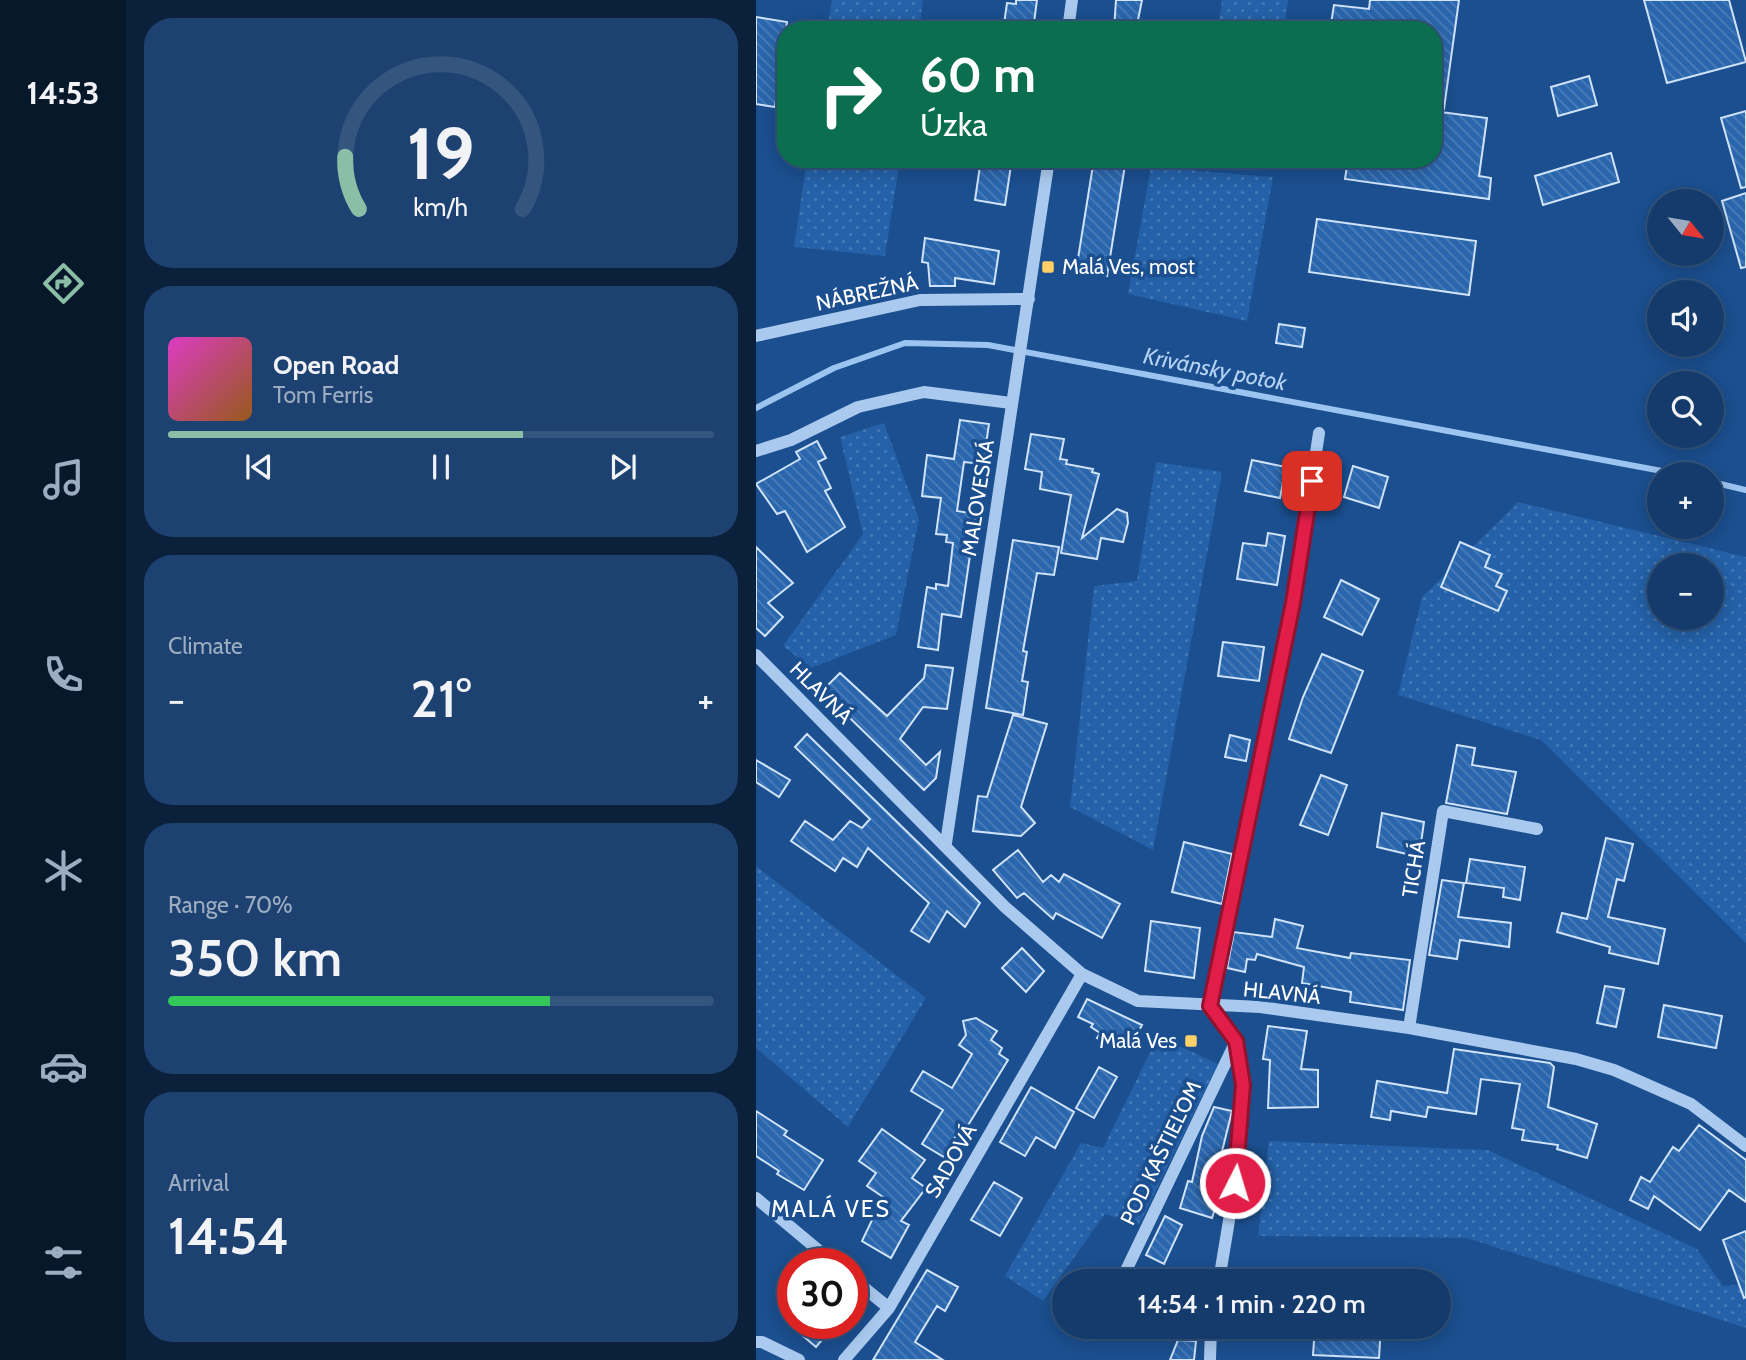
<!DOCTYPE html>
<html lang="en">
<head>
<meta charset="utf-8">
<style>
	body { margin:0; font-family:Cabin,sans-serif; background:#1d4271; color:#f1f3f6; height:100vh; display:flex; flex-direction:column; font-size:26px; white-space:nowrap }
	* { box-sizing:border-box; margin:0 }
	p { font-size:23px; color:#9dadc1 }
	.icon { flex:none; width:38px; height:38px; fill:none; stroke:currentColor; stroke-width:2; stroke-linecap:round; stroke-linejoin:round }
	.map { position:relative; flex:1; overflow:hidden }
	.panel { display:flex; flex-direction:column; gap:18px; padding:18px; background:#0b203b; width:630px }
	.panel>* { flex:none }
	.hud { position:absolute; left:21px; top:21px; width:665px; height:147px; border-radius:28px; box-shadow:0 4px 18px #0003,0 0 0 2px #33557e; background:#0b6e4f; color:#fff; overflow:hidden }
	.needle { width:46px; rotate:120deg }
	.fabs { position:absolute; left:891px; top:189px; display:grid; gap:14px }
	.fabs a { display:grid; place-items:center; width:77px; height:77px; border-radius:50%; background:#143b6b; box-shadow:0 4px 18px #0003,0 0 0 2px #33557e; font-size:35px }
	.speed { position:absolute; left:21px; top:1248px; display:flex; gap:14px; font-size:35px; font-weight:700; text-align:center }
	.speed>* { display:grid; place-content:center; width:91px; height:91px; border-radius:50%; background:#143b6b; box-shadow:0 4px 18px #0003,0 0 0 2px #33557e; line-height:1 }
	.speed .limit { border:10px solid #d22; background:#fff; color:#111 }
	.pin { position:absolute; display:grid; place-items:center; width:60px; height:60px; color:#fff; margin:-30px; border-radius:14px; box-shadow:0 4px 10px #0006 }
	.me { position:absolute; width:77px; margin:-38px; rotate:5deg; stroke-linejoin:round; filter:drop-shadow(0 0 5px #0008) }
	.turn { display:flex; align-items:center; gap:24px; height:147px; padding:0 28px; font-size:32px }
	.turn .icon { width:91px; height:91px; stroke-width:2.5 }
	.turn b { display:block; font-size:49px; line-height:60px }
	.big { font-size:52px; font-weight:600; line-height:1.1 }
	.panel .widget { flex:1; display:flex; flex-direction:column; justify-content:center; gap:10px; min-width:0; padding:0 24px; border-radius:28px; background:#1d4271 }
	.panel .dial { align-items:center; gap:0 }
	.dial svg { height:182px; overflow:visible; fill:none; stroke:#33557e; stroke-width:7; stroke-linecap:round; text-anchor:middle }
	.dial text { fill:#f1f3f6; stroke:none }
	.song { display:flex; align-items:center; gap:21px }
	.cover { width:84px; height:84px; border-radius:10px; background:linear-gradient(135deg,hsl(310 70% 55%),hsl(30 70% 35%)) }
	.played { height:7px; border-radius:4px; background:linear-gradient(90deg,#8abfa5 65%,#33557e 65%) }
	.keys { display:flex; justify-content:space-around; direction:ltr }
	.heat { display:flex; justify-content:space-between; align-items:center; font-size:38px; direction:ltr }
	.charge { height:10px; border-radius:5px; background:linear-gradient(90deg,#34c759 70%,#33557e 0) }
	.trip { position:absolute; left:296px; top:1269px; width:399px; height:70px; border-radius:35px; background:#143b6b; box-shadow:0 4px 18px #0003,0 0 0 2px #33557e; font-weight:600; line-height:70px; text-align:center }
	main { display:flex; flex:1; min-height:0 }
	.dock { display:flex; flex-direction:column; width:126px; justify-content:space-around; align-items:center; background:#08182b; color:#9dadc1 }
	.dock .icon { width:49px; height:49px }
	.dock .active { color:#8abfa5 }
	.dock b { font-size:32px; color:#f1f3f6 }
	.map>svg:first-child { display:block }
</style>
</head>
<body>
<main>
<nav class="dock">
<b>14:53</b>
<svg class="icon active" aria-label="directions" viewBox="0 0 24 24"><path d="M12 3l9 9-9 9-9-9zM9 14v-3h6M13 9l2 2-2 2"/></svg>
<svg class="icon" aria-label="music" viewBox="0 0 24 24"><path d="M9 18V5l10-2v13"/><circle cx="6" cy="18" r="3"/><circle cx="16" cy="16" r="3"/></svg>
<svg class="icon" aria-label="phone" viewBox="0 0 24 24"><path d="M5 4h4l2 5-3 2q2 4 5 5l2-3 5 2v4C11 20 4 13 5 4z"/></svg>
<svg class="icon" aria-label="climate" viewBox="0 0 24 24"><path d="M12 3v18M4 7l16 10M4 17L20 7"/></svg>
<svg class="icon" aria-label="car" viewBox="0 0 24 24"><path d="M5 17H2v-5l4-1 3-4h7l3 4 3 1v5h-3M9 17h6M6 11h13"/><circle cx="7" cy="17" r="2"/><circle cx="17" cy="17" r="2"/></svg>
<svg class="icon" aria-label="filters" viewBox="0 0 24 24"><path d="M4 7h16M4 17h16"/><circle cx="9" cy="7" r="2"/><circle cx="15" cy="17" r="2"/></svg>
</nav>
<section class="panel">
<div class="widget dial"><svg viewBox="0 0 100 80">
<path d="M14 69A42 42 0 1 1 86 69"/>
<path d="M14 69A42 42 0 0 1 8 46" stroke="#8abfa5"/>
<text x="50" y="56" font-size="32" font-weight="700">19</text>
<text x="50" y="72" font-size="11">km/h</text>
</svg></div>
<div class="widget">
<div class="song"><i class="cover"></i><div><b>Open Road</b><p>Tom Ferris</p></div></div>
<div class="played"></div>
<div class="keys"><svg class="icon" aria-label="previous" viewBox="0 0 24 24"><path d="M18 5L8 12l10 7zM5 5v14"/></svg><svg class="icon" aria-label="pause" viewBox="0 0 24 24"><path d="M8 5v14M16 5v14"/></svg><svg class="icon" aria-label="next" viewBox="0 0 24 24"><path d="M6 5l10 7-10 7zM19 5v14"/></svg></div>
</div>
<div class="widget"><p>Climate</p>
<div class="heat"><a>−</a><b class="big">21°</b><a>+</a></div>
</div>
<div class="widget"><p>Range · 70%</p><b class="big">350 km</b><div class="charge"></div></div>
<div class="widget"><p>Arrival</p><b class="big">14:54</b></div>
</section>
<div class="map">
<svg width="990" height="1360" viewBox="0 0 990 1360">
	<defs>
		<pattern id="garden-dots" width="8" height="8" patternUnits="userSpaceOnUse" patternTransform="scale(1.75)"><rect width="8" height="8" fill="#2461a8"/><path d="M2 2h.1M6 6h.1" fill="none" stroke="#4579b5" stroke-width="1.8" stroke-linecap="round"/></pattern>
		<pattern id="building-back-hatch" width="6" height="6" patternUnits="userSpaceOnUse" patternTransform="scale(1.75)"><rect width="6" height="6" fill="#2a66ad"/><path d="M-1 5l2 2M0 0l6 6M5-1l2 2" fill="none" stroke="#4a7db9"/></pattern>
	</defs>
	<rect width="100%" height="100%" fill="#1b4f8f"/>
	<path fill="url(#garden-dots)" fill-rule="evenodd" d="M76,0H167L163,30H71Z
		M466,0H532L528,30L462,29Z
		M51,159H144L129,256L38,247Z
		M395,167L517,177L491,321L372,294Z
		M128,423L163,519L140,635L55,668L27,646L107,534L84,437Z
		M400,462L466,472L397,850L314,807L338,586L381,581Z
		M762,502L990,557V943L785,740L642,695L666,597ZM903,565H956V618H903Z
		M0,866L170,998L92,1127L0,1048Z
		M402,1036L462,1064L383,1225L349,1214L287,1301L249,1276L325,1143L347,1148Z
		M513,1141L732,1150L941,1249L967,1286L990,1284V1328L711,1238L502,1236Z"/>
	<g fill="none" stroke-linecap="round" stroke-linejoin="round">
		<path stroke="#9cc4f0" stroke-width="6" d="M0,408L78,368L149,343L232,345L922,474
			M956,482L990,490"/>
	</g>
	<path fill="url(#building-back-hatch)" stroke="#cfe3fa" stroke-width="2" d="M260,0H281L277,30H255V25L248,24L251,3L260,4Z
		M360,0H386L380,30H358Z
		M614,0H703L688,109L677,108V30H574L578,5L613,9Z
		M888,0H973L990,62L911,83Z
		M0,17L31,22L19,107L0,104Z
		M833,76L841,105L802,116L795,87Z
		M677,111L731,118L723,176L735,178L733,199L589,179L592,159H677Z
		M990,111V187L985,188L965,118Z
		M855,153L863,182L787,205L779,176Z
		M225,159H256L249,205L219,200Z
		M338,159H370L351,276L320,271Z
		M990,193V267L985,268L966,201Z
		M561,219L720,241L713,295L553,272Z
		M169,238L243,251L238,284L199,278V286H174L172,263L166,262Z
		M523,324L549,328L546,347L520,343Z
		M204,420L233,424L227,464L208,462L201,511L220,514L205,617L186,614L182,650L162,647L171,587L180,589V584L192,586L197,543L190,542L191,535L180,534L185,498L166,496L171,455L198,459Z
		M275,434L308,439L304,459L311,460L310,464L337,469L336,472L343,474L326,538L361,509L371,513L372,523L367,542L345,538L341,559L305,553L315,495L284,489L286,472L269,469Z
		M61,441L70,458L62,462L75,488L69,491L89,527L51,552L29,511L21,514L0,484L44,459L40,452Z
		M496,460L530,467L524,498L489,491Z
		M597,466L632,477L623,508L588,497Z
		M512,533L529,536L521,585L481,579L487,543L510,546Z
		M257,540L303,547L298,575L281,573L267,651L271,652L266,681L272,682L267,715L230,708Z
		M704,542L734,555L729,567L746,574L740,586L751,591L742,611L685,587Z
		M0,547L37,583L12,603L27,617L9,636L0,628Z
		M585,580L623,599L606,635L568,617Z
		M467,642L508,647L503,681L462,676Z
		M566,654L607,671L575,753L533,739L547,697Z
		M170,665L197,668L191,709L167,707L144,739L170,765L184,752L180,778L168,790L66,691L84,673L131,716L168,678Z
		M257,715L291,724L265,807L279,823L265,836L217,831L222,796L231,797Z
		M51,734L224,903L209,927L191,911L173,942L155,931L173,903L112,848L101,867L87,858L79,871L35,841L49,821L77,840L94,821L106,828L114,819L39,747Z
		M474,735L494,740L490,761L469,757Z
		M701,745L719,748L716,765L760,772L751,814L690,803Z
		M0,760L34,780L23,797L0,782Z
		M565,775L591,785L572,835L544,825Z
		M626,813L668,822L663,857L621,847Z
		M850,838L877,844L868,881L861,879L852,917L909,929L902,964L853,953L854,947L801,932L806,913L831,919Z
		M428,842L476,854L466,904L416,892Z
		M262,850L287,882L295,875L303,882L308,874L364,904L346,938L300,913L297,919L268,893L261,898L237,870Z
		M714,859L769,867L764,900L747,897L748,888L710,883Z
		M686,880L708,883L702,917L755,923L753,947L704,940L701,959L673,955Z
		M519,919L547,926L541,948L594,958L595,953L654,960L647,1010L594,1002L595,992L546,983L548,967L501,954L499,960L491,959L489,972L471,968L478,932L516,937Z
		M395,921L444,928L438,978L389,971Z
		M266,948L288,971L270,992L246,968Z
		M849,986L868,989L860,1027L841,1023Z
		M331,999L386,1025L377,1042L362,1036L356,1045L341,1038L344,1033L335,1027L337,1024L322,1017Z
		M908,1005L966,1016L960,1048L902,1037Z
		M220,1018L241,1031L235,1040L246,1048L243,1054L252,1060L211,1127L206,1125L188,1157L166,1144L187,1110L155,1091L167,1071L196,1088L216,1054L203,1045L210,1035L207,1021Z
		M512,1026L551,1031L545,1069L562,1070V1107L512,1108L514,1060L507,1059Z
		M698,1049L794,1063L798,1067L792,1107L841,1124L831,1158L801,1149L802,1145L766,1140L768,1130L756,1128L764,1084L725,1079L720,1114L672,1107L670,1117L635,1111L634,1120L615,1117L621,1081L691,1093Z
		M343,1067L361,1077L338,1118L320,1108Z
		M275,1087L318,1112L299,1148L280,1137L269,1156L244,1142Z
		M458,1107L476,1111L457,1188L465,1191L456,1218L424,1208L432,1181L436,1182L446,1136Z
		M0,1111L31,1131L28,1135L67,1160L48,1190L21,1174L23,1171L0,1156Z
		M943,1125L990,1160V1202L973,1190L944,1230L898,1196L892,1209L874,1200L885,1177L894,1182L917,1147L923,1151Z
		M126,1129L169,1160L156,1178L170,1188L145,1221L153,1225L135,1258L106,1241L127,1197L111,1186L120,1173L103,1161Z
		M238,1182L266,1198L244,1236L215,1220Z
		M409,1216L426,1225L408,1264L390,1255Z
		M990,1231V1297L988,1298L967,1240Z
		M171,1270L202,1287L189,1311L181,1306L159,1342L187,1360H117Z
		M32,1323H80L60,1347Z
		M559,1326H625L623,1358L557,1355Z
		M422,1340L440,1341L438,1360H414Z"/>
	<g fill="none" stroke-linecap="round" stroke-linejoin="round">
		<path stroke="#a9c9ee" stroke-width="12" d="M312,30L316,0
			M0,336L164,300L273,299
			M0,451L35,440L102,407L168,392L255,403
			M0,655L249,907L326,974L382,1001L504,1007L653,1028L820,1059L858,1070L935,1104L990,1146
			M190,843L293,159
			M454,1006L537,603L563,433
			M454,1006C462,1017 475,1029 480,1041C500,1086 471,1229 463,1281
			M653,1028L687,811L781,829
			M0,1198L79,1264
			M96,1278L133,1308
			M365,1281L480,1041
			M0,1342H6L43,1360
			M88,1360L133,1308L326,974
			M454,1360L455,1326"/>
	</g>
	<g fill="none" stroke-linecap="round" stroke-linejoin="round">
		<g stroke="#92132f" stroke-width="18">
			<path id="route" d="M479,1183L487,1085L480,1041L454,1006L537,603L556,481"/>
		</g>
		<use href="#route" stroke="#e11d48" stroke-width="12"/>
	</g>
	<g fill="#ffd166" stroke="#1b4f8f" stroke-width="2.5">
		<rect x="285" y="260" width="14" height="14" rx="3.5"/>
		<rect x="428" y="1034" width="14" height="14" rx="3.5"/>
	</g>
	<g text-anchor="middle" stroke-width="7" stroke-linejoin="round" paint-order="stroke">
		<g font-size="21" fill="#fff" stroke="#1b4f8f" text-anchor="start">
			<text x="306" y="274">Malá Ves, most</text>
			<text x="421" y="1048" text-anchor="end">Malá Ves</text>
		</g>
		<g font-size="21" fill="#fff" stroke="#1b4f8f">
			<text transform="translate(111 293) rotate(-12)" y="7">NÁBREŽNÁ</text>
			<text transform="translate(222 498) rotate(-81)" y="7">MALOVESKÁ</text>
			<text transform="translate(65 693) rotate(45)" y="7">HLAVNÁ</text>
			<text transform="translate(658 869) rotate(-81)" y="7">TICHÁ</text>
			<text transform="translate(526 993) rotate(6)" y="7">HLAVNÁ</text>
			<text transform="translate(405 1153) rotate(-64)" y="7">POD KAŠTIEĽOM</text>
			<text transform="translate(195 1161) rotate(-60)" y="7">SADOVÁ</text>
		</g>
		<g font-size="23" font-style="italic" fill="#b5d3f5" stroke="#1b4f8f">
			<text transform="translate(459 369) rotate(11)" y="8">Krivánsky potok</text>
		</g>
		<g font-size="23" letter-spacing="2" fill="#fff" stroke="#1b4f8f">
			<text x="75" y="1217">MALÁ VES</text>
		</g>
	</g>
</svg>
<div class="fabs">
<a><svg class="needle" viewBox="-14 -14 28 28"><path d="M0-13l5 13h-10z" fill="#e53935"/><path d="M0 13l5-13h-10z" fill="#9dadc1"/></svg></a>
<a><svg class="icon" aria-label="sound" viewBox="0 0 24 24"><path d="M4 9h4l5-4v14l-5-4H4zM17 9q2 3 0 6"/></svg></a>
<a><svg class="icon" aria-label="search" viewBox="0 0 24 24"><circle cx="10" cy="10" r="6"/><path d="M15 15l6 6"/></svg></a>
<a>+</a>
<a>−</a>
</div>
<div class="speed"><div class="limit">30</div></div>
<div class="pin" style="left:556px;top:481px;background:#d93025"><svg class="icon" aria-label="arrive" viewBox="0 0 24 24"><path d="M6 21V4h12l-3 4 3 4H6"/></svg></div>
<svg class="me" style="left:479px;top:1183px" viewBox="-20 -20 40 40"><circle r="17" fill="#e11d48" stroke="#fff" stroke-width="3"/><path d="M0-11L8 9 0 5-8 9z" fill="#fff"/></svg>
<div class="trip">14:54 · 1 min · 220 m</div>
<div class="hud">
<div class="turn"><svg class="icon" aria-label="right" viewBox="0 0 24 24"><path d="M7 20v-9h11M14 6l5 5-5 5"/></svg><div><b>60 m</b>Úzka</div></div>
</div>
</div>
</main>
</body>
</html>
